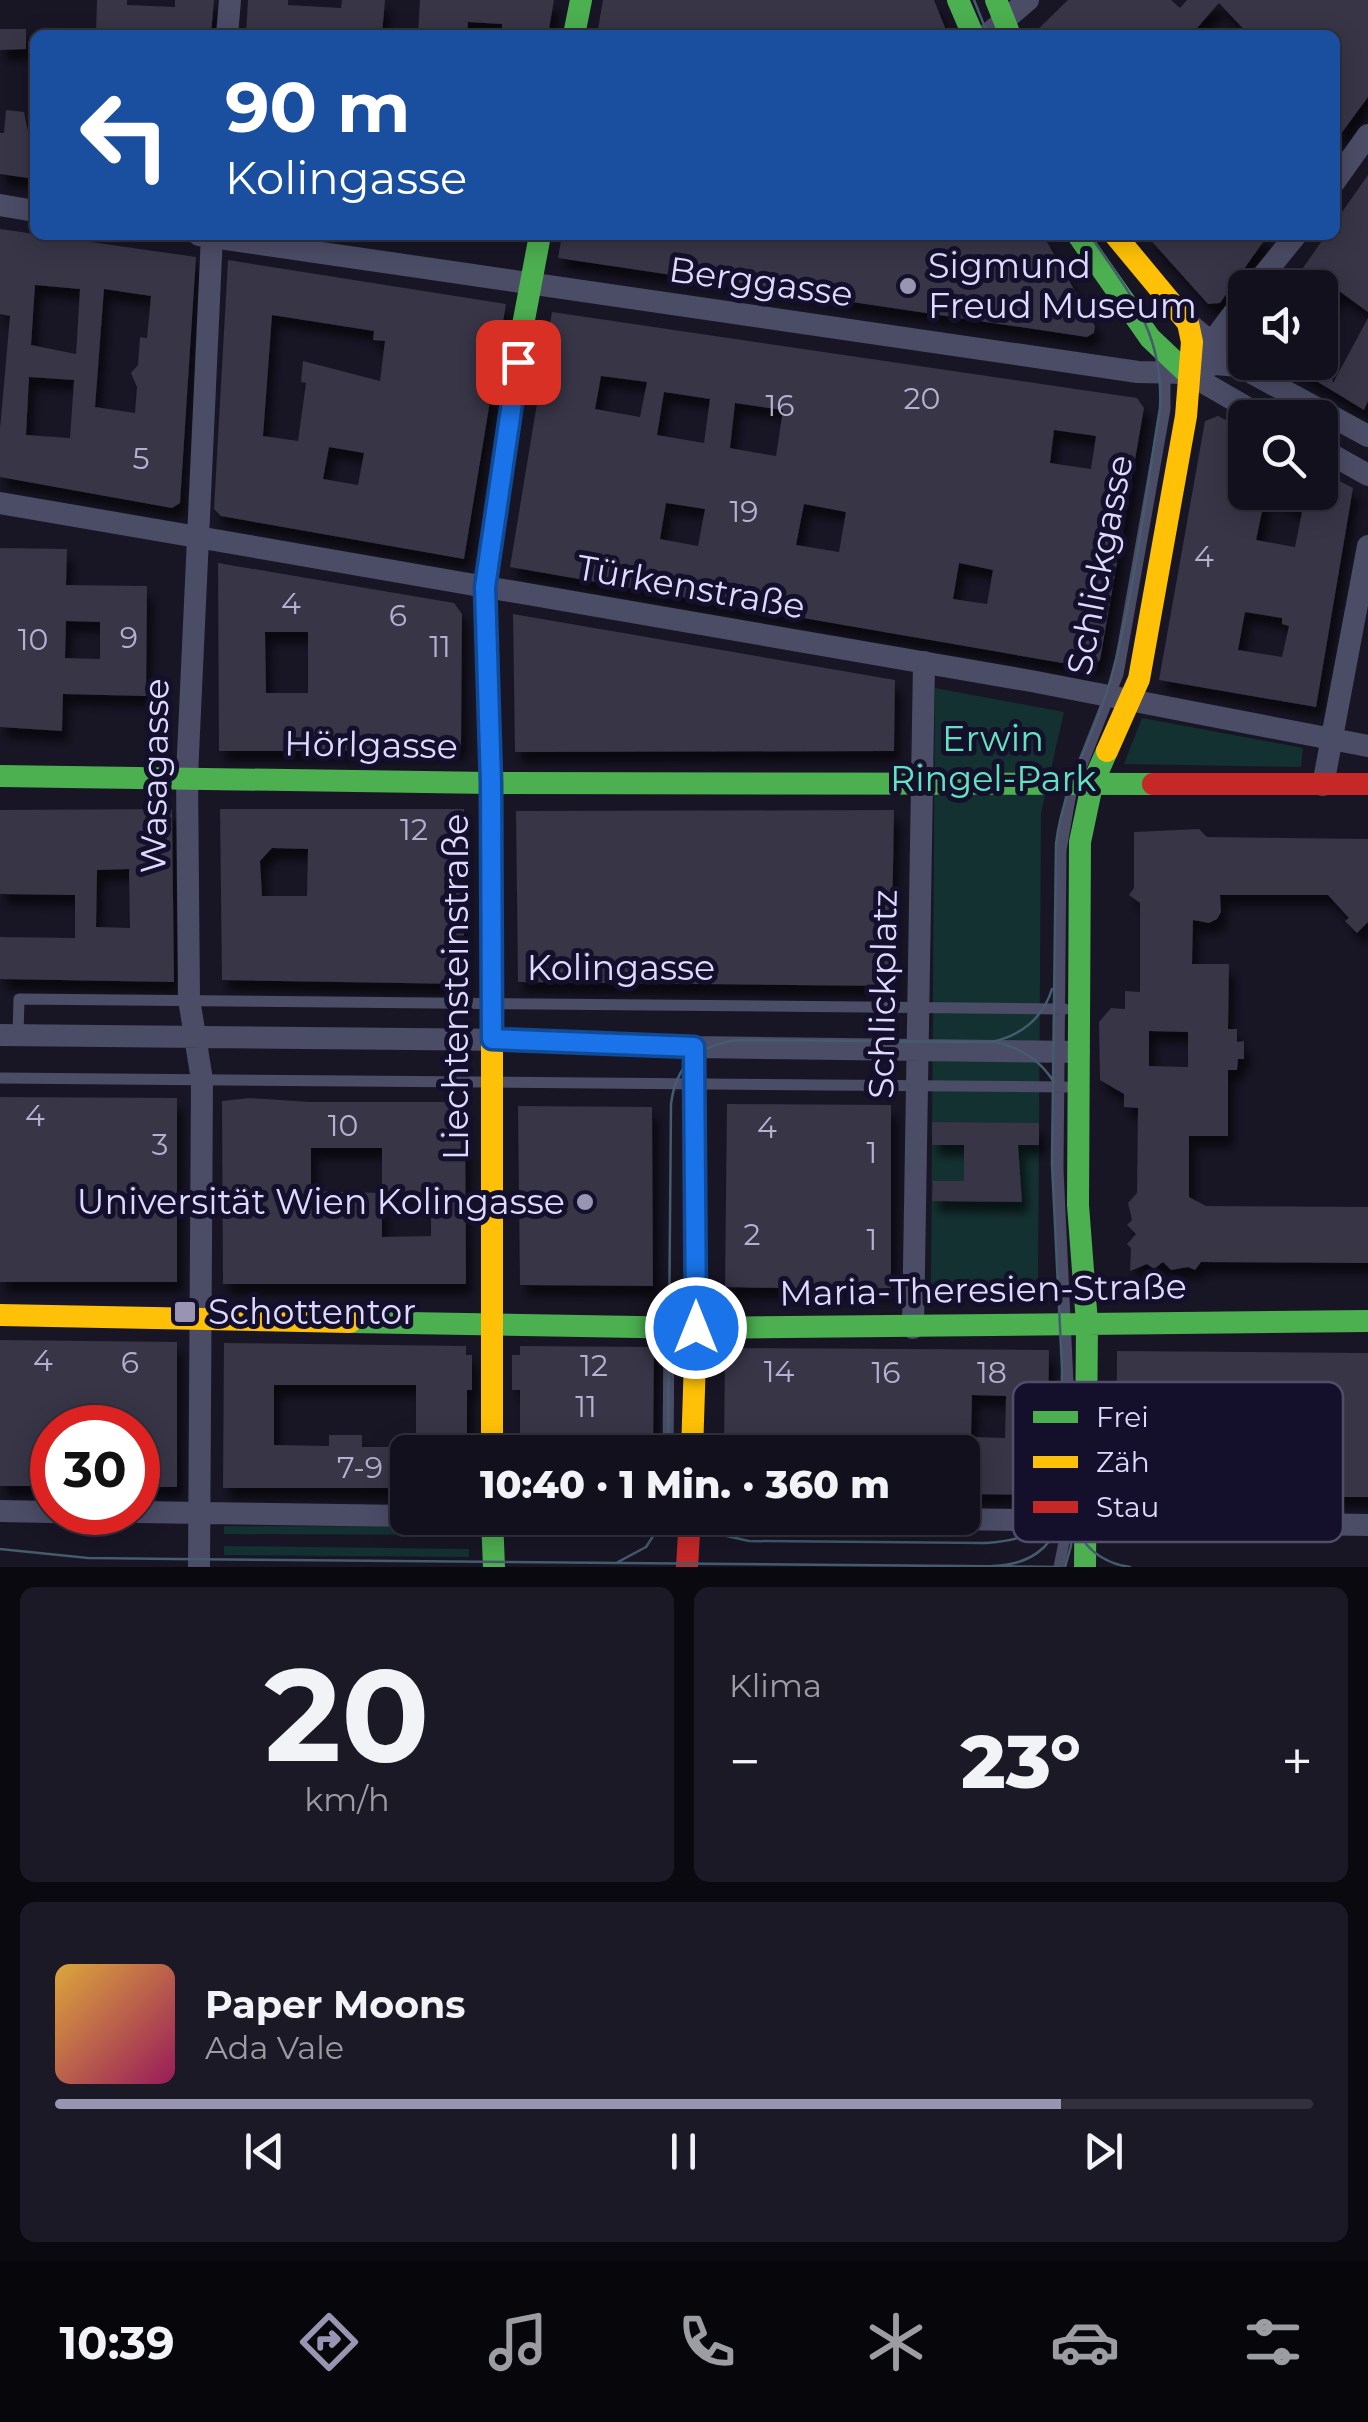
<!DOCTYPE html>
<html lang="de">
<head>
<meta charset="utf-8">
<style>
	body { margin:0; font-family:Montserrat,sans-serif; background:#1b1925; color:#f1f3f6; height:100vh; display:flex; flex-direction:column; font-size:38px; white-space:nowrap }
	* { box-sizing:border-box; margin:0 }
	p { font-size:32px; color:#9c9da3 }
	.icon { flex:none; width:55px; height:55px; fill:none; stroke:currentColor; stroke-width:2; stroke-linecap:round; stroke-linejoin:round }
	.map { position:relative; height:1567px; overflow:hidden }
	.panel { display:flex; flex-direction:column; gap:20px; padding:20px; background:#0a090f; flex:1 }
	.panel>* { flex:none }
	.hud { position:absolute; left:30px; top:30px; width:1310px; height:210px; border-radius:15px; box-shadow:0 5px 25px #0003,0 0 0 2px #31303b; background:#1a4fa0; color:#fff; overflow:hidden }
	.fabs { position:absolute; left:1228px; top:270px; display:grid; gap:20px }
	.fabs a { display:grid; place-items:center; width:110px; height:110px; border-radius:15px; background:#12101c; box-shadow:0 5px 25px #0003,0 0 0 2px #31303b; font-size:50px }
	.speed { position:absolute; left:30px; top:1405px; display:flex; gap:20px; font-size:50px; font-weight:700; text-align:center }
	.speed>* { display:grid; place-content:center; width:130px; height:130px; border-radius:50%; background:#12101c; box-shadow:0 5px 25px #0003,0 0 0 2px #31303b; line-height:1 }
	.speed .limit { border:15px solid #d22; background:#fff; color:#111 }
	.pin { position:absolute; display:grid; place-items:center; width:85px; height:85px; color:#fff; margin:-42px; border-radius:20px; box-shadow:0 5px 15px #0006 }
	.me { position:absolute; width:110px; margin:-55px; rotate:0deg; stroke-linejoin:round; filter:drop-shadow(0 0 8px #0008) }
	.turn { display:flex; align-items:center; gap:35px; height:210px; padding:0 30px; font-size:45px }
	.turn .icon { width:130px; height:130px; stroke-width:2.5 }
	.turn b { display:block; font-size:70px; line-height:85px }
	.big { font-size:75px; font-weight:800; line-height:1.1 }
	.panel .tile { flex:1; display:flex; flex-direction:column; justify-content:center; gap:15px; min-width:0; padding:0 35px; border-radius:15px; background:#1b1925 }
	.panel .dial { align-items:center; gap:0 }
	.dial b { font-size:130px; line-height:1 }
	.song { display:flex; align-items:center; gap:30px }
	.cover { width:120px; height:120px; border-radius:15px; background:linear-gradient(135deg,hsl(40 70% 55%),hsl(330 70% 35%)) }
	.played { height:10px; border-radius:5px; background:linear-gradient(90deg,#9895b3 80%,#31303b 80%) }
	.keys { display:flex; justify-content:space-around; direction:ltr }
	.heat { display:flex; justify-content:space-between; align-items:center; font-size:55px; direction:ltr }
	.panel .tiles { flex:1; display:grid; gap:20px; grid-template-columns:1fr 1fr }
	.tile:last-child { grid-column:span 2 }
	.trip { position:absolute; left:390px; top:1435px; width:590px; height:100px; border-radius:15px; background:#12101c; box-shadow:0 5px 25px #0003,0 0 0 2px #31303b; font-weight:800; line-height:100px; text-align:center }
	.dock { display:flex; height:160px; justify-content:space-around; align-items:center; background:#07060b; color:#9c9da3 }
	.dock .icon { width:70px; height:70px }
	.dock .selected { color:#9895b3 }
	.dock b { font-size:45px; color:#f1f3f6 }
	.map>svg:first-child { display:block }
</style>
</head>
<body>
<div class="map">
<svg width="1368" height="1567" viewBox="0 0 1368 1567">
	<defs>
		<filter id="shadow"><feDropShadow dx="6" dy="11" stdDeviation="5" flood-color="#0009"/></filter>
	</defs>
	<rect width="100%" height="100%" fill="#181625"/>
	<path fill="#143131" d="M935,688L1064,712L1041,813L1038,1290L931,1289Z
		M1142,718L1303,748L1301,767L1124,764Z
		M224,1526L469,1527V1535L224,1534Z
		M224,1546L469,1549V1557L224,1555Z"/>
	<path fill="#373446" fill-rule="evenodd" filter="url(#shadow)" d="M97,0H127V5L175,7V0H214L211,35H96Z
		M248,0H288V5L341,8L342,0H385L382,35H246Z
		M420,0H554L548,35H502V24L468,22L467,35H418Z
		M603,0H934L948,35H597Z
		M1068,0H1171L1180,8L1187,0H1368V97L1335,142V35H1249L1219,3L1191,35H1032Z
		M0,29H26V49L0,50Z
		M6,110L24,112L28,132L35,134V179L0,174V133H4Z
		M1368,175V312L1339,291L1320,318V288H1289L1326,235H1335V222Z
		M0,229L196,257L180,503L172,508L0,477V429L10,316L0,314ZM35,285L80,289L76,354L31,345ZM104,289L151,296L147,338L140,337L138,365L131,373L137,387L135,413L95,407ZM29,377L74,380L70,438L26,435Z
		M562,235H890L955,241L952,235H1043L1095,326L1094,333L1087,337L558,258Z
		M1146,235H1268L1220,303L1208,304Z
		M228,260L506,304L464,559L221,516L214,509ZM272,315L374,331L373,340L385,341L380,381L303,361L301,382L306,383L298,441L263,436ZM329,447L364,453L358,485L323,479Z
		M552,312L1137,398L1144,408L1100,660L1091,668L510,567ZM601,376L647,382L640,417L595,409ZM664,392L710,399L704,443L657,435ZM735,403L783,410L776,456L730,448ZM1054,430L1096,436L1091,469L1050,463ZM666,503L705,509L698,546L660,539ZM804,504L846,512L839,552L796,545ZM959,563L993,570L987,604L953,599Z
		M1368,318V401L1364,410L1285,362H1331L1333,383Z
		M1218,416L1245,430V492H1320V471L1353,488L1316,707L1159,680L1205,421ZM1266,493L1302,512L1295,547L1256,540ZM1245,612L1282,618V624L1289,626L1282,657L1238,650Z
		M0,548L67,549L66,585L147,586L146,696L63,694L62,731L0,727ZM66,621L100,622V659L65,658Z
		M218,563L454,603L462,614L461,745L455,751H219ZM265,632H308V693H266Z
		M513,614L895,680L894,751L515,752Z
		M172,809L174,982L0,979V937L75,938V895L0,894V810ZM129,869L130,928L96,927L97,870Z
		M220,809H464V984L222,980ZM272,848L308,849L307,896H262L260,861Z
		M894,810L891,986L518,982L516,811Z
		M1199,829L1207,837L1368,839V922L1357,933L1345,921L1349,918L1328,895H1220L1221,912L1217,919L1209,923L1193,920L1192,964H1229L1228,1029H1237V1042L1244,1041V1059H1238L1237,1070H1228V1136H1189V1197L1206,1206L1368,1207V1263L1201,1262L1195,1270L1188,1267L1171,1270L1163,1262L1154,1269L1147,1264L1130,1271L1131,1248L1127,1244L1136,1234L1127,1225L1132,1220L1128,1203L1137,1193L1138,1108L1124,1107V1094L1100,1080L1099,1022L1111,1008L1125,1009V991L1140,992V903L1129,895L1134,888V832ZM1149,1031L1188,1032V1067L1149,1066Z
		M0,1097L177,1098V1282H0Z
		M250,1098L310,1102H465L466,1284H223L222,1101ZM311,1148H382V1193L311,1191ZM431,1192V1236L382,1237V1193Z
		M727,1104L891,1105V1290L725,1287Z
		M518,1106L652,1107L653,1286L520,1285Z
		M932,1122L1039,1123V1145H1018L1022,1202L932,1201L933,1181H964V1145H932Z
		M0,1340L177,1342V1487H138V1428H52V1486H0Z
		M224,1343L466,1346V1355H472V1390H467V1452H416V1385H274V1445L329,1446V1435H362V1447H408V1488H223Z
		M520,1346L654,1347L653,1452H520V1390H512V1355H520Z
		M725,1348L1049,1350L1047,1495L962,1494V1452H724ZM972,1395L1006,1396L1005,1438L971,1437Z
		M1117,1351L1368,1353V1497H1116Z"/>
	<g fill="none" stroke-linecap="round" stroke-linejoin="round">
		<path stroke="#4b4c66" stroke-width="11" d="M18,1035L19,999L1065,1009
			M0,1078L1066,1087
			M668,1452L669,1332
			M1059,1567L1068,1522V1383L1058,1169L1061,850L1071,793L1118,674L1165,409V371"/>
		<path stroke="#4b4c66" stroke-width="22" d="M227,35L230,0
			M987,35L1028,0
			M1335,181L1368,135
			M0,205L35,211
			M199,235L1138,372L1187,373L1215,364L1239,366
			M1253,288L1296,235
			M1188,323L1239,366L1368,436
			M1202,355L1245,298
			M1187,373L1265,418
			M1320,448L1368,475
			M0,503L1031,681L1368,746
			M1323,785L1368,546
			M0,1035L517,1040L694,1047L1079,1052
			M694,1047L696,1328
			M913,1328L924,662
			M0,1511L52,1512
			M138,1512L408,1516
			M520,1518H884L1368,1525
			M199,1567L202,1080L189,999L187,776L212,235"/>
		<path stroke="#4caf50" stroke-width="22" d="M958,0L973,35
			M996,0L1010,35
			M574,35L581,0
			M1078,235L1150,338L1187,373
			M0,776L491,783L1153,784
			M492,859L485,587L523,325L540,235
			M350,1322L696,1328L1368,1321
			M492,1518L494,1567
			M1085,1567L1087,1323L1078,1205L1080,842L1092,785L1107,751"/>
		<path stroke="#ffc107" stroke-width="22" d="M1107,751L1139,679L1186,416L1192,342L1188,323L1115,235
			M492,859V1452
			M0,1315L350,1322
			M692,1452L696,1328"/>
		<path stroke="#c62828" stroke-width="22" d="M1153,784H1368
			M687,1567L690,1518"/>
		<path stroke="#445c6d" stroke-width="2.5" d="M974,0L988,35
			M991,1042C1021,1036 1043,1018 1052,989
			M668,1452L671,1104C676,1064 698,1046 737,1040L995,1042C1021,1047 1040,1060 1054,1082
			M691,1518L713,1533L749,1541L986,1543C1016,1541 1040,1535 1059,1510
			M1073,1519C1081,1546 1101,1563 1130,1567
			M0,1549L88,1558L175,1559L1060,1567
			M618,1562L646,1547L665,1518
			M993,1566C1027,1565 1055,1549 1061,1513L1062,1368L1052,1164L1056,844C1063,784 1095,736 1111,678C1135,591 1145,497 1160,408C1164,333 1130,294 1090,235
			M1065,1567L1071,1546L1072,1508"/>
	</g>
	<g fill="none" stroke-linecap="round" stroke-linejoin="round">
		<g stroke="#114b97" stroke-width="25">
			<path id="route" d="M518,362L485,587L491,783L492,1039L694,1047L696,1328"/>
		</g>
		<use href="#route" stroke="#1a73e8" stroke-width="18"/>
	</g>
	<g fill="#9895b3" stroke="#14102b" stroke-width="4">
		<circle cx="908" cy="286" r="10"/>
		<circle cx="585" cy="1202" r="10"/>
		<rect x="173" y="1300" width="24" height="24" rx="5"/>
	</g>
	<g text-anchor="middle" stroke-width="10" stroke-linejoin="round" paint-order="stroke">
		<g font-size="30" fill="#b4b0d1">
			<text x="922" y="409">20</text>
			<text x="780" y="416">16</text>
			<text x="141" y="469">5</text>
			<text x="744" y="522">19</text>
			<text x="1204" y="567">4</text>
			<text x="291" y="614">4</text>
			<text x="398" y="626">6</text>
			<text x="129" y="648">9</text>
			<text x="33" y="650">10</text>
			<text x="440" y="657">11</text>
			<text x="414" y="840">12</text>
			<text x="35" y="1126">4</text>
			<text x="343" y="1136">10</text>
			<text x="767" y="1138">4</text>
			<text x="160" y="1155">3</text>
			<text x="872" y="1163">1</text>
			<text x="752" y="1245">2</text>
			<text x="872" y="1250">1</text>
			<text x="43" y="1371">4</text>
			<text x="130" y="1373">6</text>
			<text x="594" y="1376">12</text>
			<text x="779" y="1382">14</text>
			<text x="886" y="1383">16</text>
			<text x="992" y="1383">18</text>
			<text x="586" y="1417">11</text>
			<text x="360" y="1478">7-9</text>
		</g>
		<g font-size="35" fill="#dddaff" stroke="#14102b" text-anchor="start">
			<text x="928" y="278">Sigmund<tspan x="928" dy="40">Freud Museum</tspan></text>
			<text x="565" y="1214" text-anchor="end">Universität Wien Kolingasse</text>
			<text x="208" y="1324">Schottentor</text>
		</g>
		<g font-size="35" fill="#dddaff" stroke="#14102b">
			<text transform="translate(761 282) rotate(8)" y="12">Berggasse</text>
			<text transform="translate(1100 565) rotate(-79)" y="12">Schlickgasse</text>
			<text transform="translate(691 587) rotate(10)" y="12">Türkenstraße</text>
			<text transform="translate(371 745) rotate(1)" y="12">Hörlgasse</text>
			<text transform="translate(155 776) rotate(-89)" y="12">Wasagasse</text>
			<text x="621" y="980">Kolingasse</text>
			<text transform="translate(456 987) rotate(-90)" y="12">Liechtensteinstraße</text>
			<text transform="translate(883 994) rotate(-89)" y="12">Schlickplatz</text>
			<text transform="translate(983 1290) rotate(-1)" y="12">Maria-Theresien-Straße</text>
		</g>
		<g font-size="35" fill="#62e3be" stroke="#14102b">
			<text x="993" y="751">Erwin<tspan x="993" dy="40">Ringel-Park</tspan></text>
		</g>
	</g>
	<rect x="1013" y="1382" width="330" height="160" rx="15" fill="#14102b" stroke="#504d6b" stroke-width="2.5"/>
	<rect x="1033" y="1411" width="45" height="12" fill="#4caf50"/>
	<rect x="1033" y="1456" width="45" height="12" fill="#ffc107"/>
	<rect x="1033" y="1501" width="45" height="12" fill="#c62828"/>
	<g font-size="28" fill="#dddaff">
		<text x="1096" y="1427">Frei</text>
		<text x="1096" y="1472">Zäh</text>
		<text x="1096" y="1517">Stau</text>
	</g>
</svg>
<div class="fabs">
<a><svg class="icon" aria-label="sound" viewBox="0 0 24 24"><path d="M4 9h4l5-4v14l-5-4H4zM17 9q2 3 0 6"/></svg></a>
<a><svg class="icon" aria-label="search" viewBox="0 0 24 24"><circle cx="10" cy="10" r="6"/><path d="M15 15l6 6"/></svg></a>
</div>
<div class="speed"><div class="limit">30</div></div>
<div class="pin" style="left:518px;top:362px;background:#d93025"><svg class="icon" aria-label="arrive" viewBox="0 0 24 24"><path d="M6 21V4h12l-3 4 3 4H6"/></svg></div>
<svg class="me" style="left:696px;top:1328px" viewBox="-20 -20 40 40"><circle r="17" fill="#1a73e8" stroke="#fff" stroke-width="3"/><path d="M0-11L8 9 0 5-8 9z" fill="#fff"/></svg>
<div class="trip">10:40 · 1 Min. · 360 m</div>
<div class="hud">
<div class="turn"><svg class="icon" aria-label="left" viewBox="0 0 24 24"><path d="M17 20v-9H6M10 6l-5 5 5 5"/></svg><div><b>90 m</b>Kolingasse</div></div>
</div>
</div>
<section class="panel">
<div class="tiles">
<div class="tile dial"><b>20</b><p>km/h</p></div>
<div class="tile"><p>Klima</p>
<div class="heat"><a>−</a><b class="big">23°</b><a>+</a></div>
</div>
<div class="tile">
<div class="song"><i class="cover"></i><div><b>Paper Moons</b><p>Ada Vale</p></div></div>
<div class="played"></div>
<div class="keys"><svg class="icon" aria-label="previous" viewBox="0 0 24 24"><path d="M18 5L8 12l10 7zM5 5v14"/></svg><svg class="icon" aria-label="pause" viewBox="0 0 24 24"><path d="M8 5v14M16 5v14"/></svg><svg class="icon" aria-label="next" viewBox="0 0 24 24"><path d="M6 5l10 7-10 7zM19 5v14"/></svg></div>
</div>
</div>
</section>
<nav class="dock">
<b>10:39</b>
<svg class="icon selected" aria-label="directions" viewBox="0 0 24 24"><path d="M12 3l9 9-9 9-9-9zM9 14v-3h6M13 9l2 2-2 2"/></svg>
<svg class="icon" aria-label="music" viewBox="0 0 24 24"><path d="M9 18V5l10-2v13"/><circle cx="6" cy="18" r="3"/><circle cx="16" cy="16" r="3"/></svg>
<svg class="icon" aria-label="phone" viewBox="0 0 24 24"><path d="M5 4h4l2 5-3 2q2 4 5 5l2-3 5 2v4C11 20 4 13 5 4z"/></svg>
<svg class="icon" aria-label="climate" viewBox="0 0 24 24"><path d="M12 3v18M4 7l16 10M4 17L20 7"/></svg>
<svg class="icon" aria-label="car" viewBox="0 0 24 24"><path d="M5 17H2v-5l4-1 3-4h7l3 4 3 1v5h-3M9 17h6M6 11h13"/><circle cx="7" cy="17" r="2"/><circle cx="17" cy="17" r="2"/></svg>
<svg class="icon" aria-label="filters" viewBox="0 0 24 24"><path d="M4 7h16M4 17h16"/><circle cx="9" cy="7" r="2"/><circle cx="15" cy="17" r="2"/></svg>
</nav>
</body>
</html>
